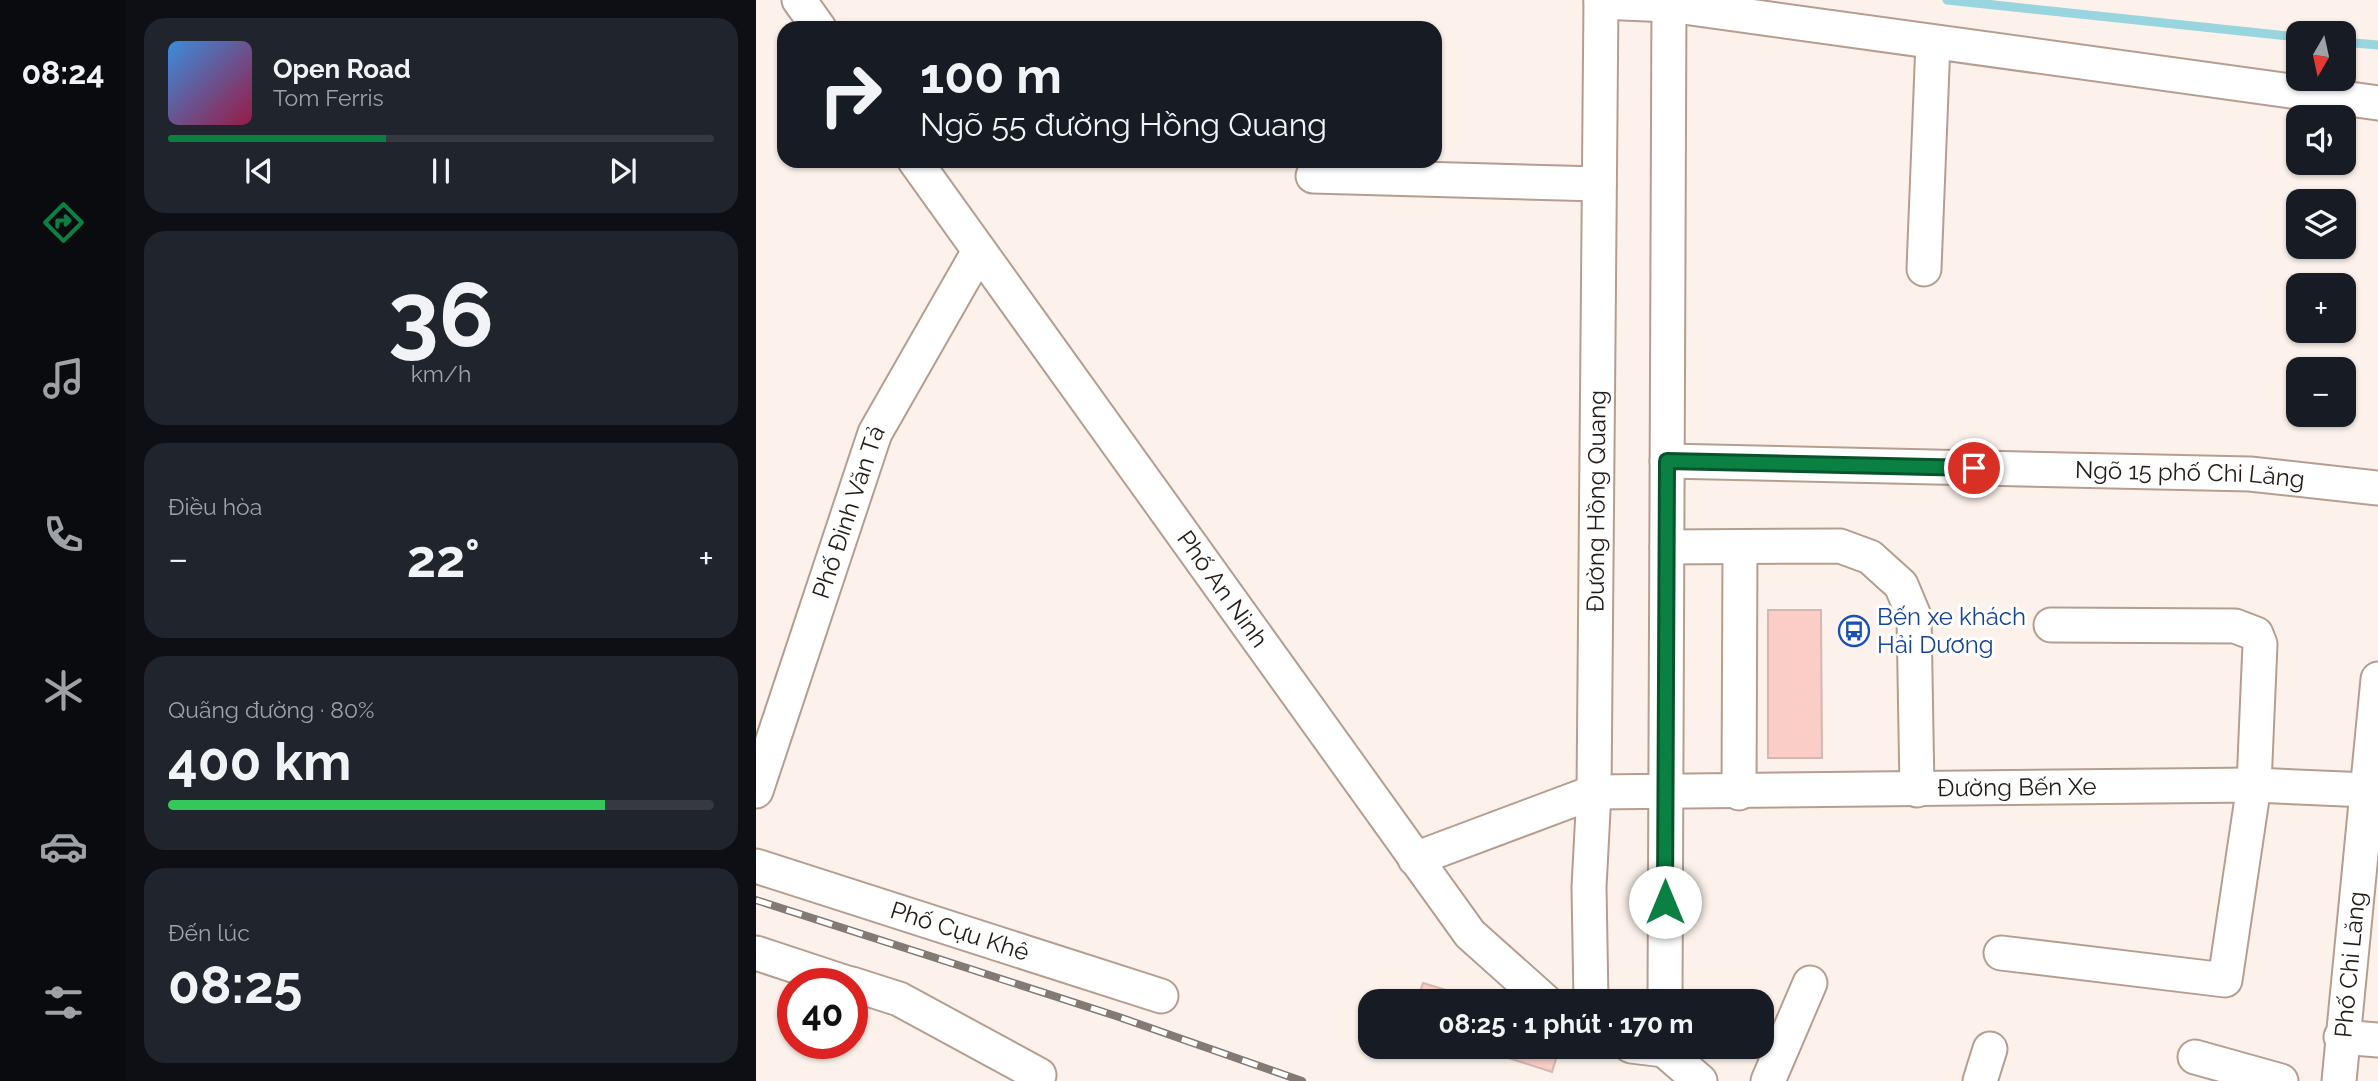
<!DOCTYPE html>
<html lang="vi">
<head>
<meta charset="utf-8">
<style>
	body { margin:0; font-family:Raleway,sans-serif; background:#20242c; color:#f1f3f6; height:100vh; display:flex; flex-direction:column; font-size:26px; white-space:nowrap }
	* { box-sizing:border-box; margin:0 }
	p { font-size:23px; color:#9ea1a6 }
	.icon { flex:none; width:38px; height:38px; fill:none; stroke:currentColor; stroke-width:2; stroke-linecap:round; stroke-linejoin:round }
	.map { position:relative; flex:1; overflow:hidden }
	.side { display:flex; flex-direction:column; gap:18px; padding:18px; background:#0d0f14; width:630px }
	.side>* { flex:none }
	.hud { position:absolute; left:21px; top:21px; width:665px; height:147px; border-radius:21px; box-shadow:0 2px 5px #0004; background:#171b24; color:#f1f3f6; overflow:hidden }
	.needle { width:46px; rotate:189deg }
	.tools { position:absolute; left:1530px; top:21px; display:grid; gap:14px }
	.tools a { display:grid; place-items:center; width:70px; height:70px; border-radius:14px; background:#171b24; box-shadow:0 2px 5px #0004; font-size:35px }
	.speed { position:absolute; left:21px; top:968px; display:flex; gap:14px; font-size:35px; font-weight:700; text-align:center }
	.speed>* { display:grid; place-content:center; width:91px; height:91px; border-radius:50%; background:#171b24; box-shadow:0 2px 5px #0004; line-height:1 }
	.speed .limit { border:10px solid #d22; background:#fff; color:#111 }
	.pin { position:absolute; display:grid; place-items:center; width:60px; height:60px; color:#fff; margin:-30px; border:4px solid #fff; border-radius:50%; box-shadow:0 2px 7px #0007 }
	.me { position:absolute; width:77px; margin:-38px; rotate:0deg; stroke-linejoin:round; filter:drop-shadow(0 0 5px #0008) }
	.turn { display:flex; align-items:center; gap:24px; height:147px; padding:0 28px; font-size:32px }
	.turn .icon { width:91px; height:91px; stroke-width:2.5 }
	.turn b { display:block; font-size:49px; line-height:60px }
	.big { font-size:52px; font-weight:700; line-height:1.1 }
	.side .card { flex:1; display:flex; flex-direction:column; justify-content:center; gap:10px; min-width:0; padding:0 24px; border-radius:21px; background:#20242c }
	.side .dial { align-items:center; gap:0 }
	.dial b { font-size:91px; line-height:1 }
	.song { display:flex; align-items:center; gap:21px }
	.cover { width:84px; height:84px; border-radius:10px; background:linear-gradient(135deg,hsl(210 70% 55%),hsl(340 70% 35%)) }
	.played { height:7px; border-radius:4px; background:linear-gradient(90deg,#0b8043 40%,#363941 40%) }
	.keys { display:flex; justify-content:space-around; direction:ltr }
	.heat { display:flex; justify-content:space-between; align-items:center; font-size:38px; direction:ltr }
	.charge { height:10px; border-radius:5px; background:linear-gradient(90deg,#34c759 80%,#363941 0) }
	.trip { position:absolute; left:602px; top:989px; width:416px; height:70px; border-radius:21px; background:#171b24; box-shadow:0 2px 5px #0004; font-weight:700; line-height:70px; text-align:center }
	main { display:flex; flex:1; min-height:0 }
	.tab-bar { display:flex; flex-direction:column; width:126px; justify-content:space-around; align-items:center; background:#090b0e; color:#9ea1a6 }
	.tab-bar .icon { width:49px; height:49px }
	.tab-bar .active { color:#0b8043 }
	.tab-bar b { font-size:32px; color:#f1f3f6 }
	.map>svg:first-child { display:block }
</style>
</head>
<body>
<main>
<nav class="tab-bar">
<b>08:24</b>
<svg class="icon active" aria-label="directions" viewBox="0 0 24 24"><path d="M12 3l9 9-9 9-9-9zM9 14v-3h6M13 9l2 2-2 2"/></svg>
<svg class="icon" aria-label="music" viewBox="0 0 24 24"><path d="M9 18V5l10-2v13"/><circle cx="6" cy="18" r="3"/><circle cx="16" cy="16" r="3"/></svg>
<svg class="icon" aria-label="phone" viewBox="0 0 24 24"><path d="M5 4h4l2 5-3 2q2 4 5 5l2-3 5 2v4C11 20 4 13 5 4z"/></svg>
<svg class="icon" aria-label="climate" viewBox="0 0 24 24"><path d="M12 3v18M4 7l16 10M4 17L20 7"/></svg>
<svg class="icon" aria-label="car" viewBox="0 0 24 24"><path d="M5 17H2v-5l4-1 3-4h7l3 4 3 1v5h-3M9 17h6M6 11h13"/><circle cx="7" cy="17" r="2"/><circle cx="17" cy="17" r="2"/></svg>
<svg class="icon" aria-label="filters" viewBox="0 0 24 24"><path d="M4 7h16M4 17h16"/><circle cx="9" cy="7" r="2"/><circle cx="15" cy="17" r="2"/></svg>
</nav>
<section class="side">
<div class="card">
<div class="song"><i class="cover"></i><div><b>Open Road</b><p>Tom Ferris</p></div></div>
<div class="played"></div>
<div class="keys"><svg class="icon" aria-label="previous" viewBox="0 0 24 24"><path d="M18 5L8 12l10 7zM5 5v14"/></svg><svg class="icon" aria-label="pause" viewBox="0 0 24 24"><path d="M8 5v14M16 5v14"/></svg><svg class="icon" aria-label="next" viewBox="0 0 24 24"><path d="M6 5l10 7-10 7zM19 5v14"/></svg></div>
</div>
<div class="card dial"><b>36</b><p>km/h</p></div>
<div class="card"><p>Điều hòa</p>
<div class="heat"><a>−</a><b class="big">22°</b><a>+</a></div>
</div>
<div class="card"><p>Quãng đường · 80%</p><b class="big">400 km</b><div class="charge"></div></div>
<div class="card"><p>Đến lúc</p><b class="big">08:25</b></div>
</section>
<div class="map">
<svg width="1622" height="1081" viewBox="0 0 1622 1081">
	<rect width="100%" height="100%" fill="#fcf2eb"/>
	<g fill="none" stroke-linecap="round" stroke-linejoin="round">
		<path stroke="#98d5df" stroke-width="9" d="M1191,0L1542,37
			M1587,42L1622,45"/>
	</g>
	<path fill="#facec7" stroke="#d4b7b2" stroke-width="2" d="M1012,610H1065L1066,758H1012Z
		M667,983L726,1001H661Z
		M715,1046H804L796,1072Z"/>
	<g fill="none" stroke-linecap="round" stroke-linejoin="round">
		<g stroke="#b59e8f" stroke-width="37">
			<g id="minor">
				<path d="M43,0L63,28"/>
				<path d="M845,2L913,5L1622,103"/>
				<path id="s1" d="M159,161L714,934L789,1001"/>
				<path d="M557,176L843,184"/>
				<path d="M1168,269L1177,42"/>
				<path id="s2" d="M911,461L1494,474L1622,488"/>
				<path d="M911,547L1084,546L1114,557L1145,585L1158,616L1161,790"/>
				<path id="s3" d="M0,791L119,433L223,251"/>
				<path d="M983,793L984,547"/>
				<path id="s4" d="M659,859L838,792L1498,785L1611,790"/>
				<path id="s5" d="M0,866L405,996"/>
				<path d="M0,953L94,984"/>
				<path d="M1245,953L1469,980L1498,785L1504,644L1500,634L1479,626L1295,625"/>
				<path d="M96,984L143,999L283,1075"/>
				<path id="s6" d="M835,1001L833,887L838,792L845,0"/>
				<path d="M909,1001L913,0"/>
				<path d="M1585,1037L1622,1040"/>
				<path d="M875,1046L908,1050V1046"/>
				<path d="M908,1050L944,1081"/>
				<path d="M1439,1057L1525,1081"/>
				<path d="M1012,1081L1054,983"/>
				<path d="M1224,1081L1234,1049"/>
				<path id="s7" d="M1583,1081L1622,679"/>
			</g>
		</g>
		<use href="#minor" stroke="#fff" stroke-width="33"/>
		<g stroke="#837a74" stroke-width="8">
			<path id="rail" d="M0,900L360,1016L546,1081"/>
		</g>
		<use href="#rail" stroke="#fff" stroke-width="5" stroke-dasharray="16" stroke-linecap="butt"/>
	</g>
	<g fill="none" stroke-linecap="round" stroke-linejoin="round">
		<g stroke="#07532c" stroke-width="18">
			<path id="route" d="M909,902L911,461L1218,468"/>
		</g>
		<use href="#route" stroke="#0b8043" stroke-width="12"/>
	</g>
	<defs>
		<g id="bus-ring" transform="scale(1.575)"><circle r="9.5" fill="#fff" stroke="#1a4fb4" stroke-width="1.5"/><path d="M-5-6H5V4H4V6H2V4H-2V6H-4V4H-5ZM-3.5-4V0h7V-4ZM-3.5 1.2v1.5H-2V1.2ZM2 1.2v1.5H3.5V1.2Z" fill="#1a4fb4"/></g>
	</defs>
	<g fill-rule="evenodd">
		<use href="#bus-ring" x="1098" y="631"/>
	</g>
	<g text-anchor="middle" stroke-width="6" stroke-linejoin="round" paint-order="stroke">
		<g font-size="24" fill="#251c17" stroke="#fff">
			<text dy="8" stroke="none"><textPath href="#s2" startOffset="523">Ngõ 15 phố Chi Lăng</textPath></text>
			<text dy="8" stroke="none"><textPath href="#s6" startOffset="500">Đường Hồng Quang</textPath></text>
			<text dy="8" stroke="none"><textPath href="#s3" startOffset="294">Phố Đinh Văn Tả</textPath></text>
			<text dy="8" stroke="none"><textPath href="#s1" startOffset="527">Phố An Ninh</textPath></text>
			<text dy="8" stroke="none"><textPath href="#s4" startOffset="614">Đường Bến Xe</textPath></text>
			<text dy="8" stroke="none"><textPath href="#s5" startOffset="214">Phố Cựu Khê</textPath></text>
			<text dy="8" stroke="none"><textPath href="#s7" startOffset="117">Phố Chi Lăng</textPath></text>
		</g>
		<g font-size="24" fill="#164399" stroke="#fff" text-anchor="start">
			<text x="1121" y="625">Bến xe khách<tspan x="1121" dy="28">Hải Dương</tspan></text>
		</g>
	</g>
</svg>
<div class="tools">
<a><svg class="needle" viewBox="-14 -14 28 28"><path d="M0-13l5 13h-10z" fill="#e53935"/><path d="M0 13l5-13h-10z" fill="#9ea1a6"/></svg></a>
<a><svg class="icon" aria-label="sound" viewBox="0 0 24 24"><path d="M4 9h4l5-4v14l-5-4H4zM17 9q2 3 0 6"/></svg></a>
<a><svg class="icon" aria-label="layers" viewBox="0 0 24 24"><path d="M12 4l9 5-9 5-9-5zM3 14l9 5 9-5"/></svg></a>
<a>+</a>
<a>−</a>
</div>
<div class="speed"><div class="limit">40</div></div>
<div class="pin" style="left:1218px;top:468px;background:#d93025"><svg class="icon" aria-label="arrive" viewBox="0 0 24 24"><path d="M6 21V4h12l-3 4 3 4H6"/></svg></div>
<svg class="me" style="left:909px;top:902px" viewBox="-20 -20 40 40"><circle r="19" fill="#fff"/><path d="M0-13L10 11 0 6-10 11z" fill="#0b8043"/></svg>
<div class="trip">08:25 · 1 phút · 170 m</div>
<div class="hud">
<div class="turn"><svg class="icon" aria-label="right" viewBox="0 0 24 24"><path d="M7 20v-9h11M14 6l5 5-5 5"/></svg><div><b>100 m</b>Ngõ 55 đường Hồng Quang</div></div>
</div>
</div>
</main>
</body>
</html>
